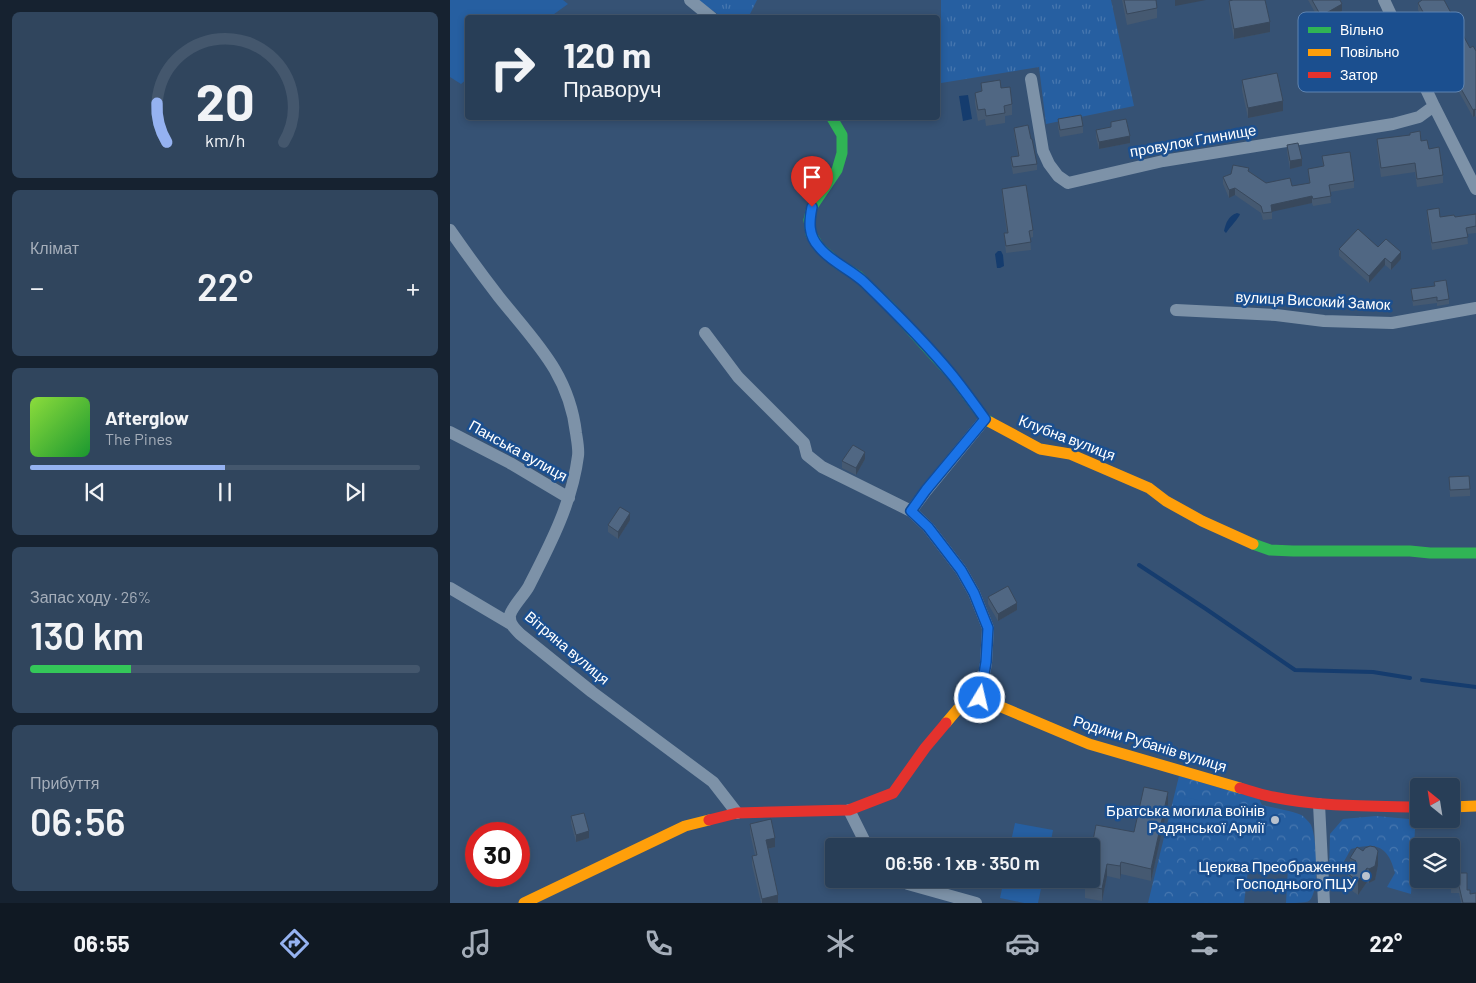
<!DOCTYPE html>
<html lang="uk">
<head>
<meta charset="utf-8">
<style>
	body { margin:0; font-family:Barlow,sans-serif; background:#30455d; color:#f1f3f6; height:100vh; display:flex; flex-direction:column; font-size:19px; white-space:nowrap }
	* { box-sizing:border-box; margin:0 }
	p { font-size:16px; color:#a5aeba }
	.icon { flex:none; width:28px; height:28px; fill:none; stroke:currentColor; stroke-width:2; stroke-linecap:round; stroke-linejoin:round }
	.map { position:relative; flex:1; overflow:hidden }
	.details { display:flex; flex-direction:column; gap:12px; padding:12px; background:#162230; width:450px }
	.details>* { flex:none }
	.top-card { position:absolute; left:15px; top:15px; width:475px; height:105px; border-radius:5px; box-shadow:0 2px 8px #0003,0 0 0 1px #44576d; background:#283e57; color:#f1f3f6; overflow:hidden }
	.needle { width:32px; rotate:330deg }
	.buttons { position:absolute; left:960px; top:778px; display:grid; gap:10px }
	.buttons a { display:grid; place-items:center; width:50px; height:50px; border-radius:5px; background:#283e57; box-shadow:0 2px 8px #0003,0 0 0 1px #44576d; font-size:25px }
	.speed { position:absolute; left:15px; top:822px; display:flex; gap:10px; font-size:25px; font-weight:700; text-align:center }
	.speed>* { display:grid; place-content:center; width:65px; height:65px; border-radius:50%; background:#283e57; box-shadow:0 2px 8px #0003,0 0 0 1px #44576d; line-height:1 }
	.speed .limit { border:8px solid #d22; background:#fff; color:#111 }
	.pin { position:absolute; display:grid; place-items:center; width:42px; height:42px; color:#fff; margin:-51px -21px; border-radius:50% 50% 50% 0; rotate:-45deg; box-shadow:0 0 5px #0007 }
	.pin .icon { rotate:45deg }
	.me { position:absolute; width:55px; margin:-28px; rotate:9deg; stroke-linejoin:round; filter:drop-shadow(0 0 4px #0008) }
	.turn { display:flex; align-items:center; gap:18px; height:105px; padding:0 15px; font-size:22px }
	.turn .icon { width:65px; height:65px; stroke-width:2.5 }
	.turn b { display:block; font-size:35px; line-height:42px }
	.big { font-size:38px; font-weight:600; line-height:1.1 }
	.details .card { flex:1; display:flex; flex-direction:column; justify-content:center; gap:8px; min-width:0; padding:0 18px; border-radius:8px; background:#30455d }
	.details .dial { align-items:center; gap:0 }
	.dial svg { height:130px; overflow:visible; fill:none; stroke:#44576d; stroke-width:7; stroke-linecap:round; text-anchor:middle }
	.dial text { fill:#f1f3f6; stroke:none }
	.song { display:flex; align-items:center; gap:15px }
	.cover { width:60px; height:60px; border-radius:8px; background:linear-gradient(135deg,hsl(90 70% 55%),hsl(130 70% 35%)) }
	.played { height:5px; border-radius:2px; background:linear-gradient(90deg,#95b2f1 50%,#44576d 50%) }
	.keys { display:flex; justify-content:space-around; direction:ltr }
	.heat { display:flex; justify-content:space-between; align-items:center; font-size:28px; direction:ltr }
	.charge { height:8px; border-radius:4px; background:linear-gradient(90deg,#34c759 26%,#44576d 0) }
	.trip { position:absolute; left:375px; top:838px; width:275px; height:50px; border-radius:5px; background:#283e57; box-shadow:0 2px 8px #0003,0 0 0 1px #44576d; font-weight:600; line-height:50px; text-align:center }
	.dock { display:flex; height:80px; justify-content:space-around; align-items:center; background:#101923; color:#a5aeba }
	.dock .icon { width:35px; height:35px }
	.dock .active { color:#95b2f1 }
	.dock b { font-size:22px; color:#f1f3f6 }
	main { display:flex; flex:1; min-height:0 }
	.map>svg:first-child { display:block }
</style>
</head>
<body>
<main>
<section class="details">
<div class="card dial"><svg viewBox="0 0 100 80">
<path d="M14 69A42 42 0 1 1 86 69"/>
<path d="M14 69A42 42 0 0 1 8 45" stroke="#95b2f1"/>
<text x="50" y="56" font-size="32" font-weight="700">20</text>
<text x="50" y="72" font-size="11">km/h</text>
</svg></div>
<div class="card"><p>Клімат</p>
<div class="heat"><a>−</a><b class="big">22°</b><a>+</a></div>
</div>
<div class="card">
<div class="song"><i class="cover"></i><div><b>Afterglow</b><p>The Pines</p></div></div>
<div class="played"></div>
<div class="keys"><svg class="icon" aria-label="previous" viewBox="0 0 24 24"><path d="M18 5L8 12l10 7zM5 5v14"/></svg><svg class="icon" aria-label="pause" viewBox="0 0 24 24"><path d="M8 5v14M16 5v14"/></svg><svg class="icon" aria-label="next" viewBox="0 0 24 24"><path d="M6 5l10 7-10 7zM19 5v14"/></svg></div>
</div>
<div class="card"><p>Запас ходу · 26%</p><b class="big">130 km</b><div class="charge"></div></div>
<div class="card"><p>Прибуття</p><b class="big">06:56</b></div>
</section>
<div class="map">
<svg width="1026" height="903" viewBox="0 0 1026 903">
	<defs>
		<pattern id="grass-tufts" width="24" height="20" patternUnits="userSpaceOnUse" patternTransform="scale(1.25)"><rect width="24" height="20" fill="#265fa1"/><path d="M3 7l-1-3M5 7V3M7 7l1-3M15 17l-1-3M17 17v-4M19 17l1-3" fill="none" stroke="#4777af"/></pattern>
		<pattern id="forest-crowns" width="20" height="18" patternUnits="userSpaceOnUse" patternTransform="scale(1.25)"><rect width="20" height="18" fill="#265fa1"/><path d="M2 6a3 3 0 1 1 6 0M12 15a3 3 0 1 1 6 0" fill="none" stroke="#4777af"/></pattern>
	</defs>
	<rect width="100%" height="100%" fill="#365274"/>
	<path fill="url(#grass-tufts)" d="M247,0H307L298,18L272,17Z
		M491,0H661L684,106L596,124L589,67L491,83Z"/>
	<path fill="url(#forest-crowns)" d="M729,776L809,799L812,805C820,807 847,812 853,816C855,818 860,823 861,825C867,838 870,892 859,901C855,903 842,903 836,903L838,867L798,870L794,903H698Z
		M926,816L959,819L965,829L961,894L937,887L945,873C938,846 927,842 901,849L888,872L879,871L880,834L893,819Z"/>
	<path fill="#265fa1" d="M0,0H113L118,4L100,17L18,18L17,79L11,84L0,77Z
		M735,797L760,803L758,830L730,822Z
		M565,823L603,830L600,846H560Z
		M554,879H593L588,903H574L550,898Z"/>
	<path fill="#153c6e" d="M518,95L522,119L513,121L509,96Z
		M787,213L790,214C789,218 780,227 776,233L774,231C776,223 778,216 787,213Z
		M548,251H551L553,255L554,266L550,268H547L545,254Z"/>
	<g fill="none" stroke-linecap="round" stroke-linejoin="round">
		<path stroke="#153c6e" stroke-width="4" d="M689,565L756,609L845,670L923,672L960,678
			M972,680L1026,687"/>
		<path stroke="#7d92a8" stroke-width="12" d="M240,0L262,18
			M934,0L984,106L1026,189
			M581,79L593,151L599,164L608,176L618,183L713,161L943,124L969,117L984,106
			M0,230C16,253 32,275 49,297C85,342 119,373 126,433C127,440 129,449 128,456C122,503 100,545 79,586C75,594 62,607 60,615C59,623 64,628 70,634L142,692L263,782L287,813
			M726,310L826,315L874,321L942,323L1026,308
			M255,333L288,377L354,443L357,455L372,467L461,511L478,527L511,570L524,593L538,628L536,663L530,698
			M0,432L60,463L119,498
			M461,511L476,491L535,419
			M0,588L61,624
			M869,804L874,903
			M399,810L417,846
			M450,879L458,884L526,903"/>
		<path stroke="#30b455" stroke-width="11" d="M382,118L392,135V153L387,170L362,207L359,220L361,234L369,247L387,263L408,276L441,308L502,375L535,419L540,422
			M803,544L820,550L843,551H960L980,553H1026"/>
		<path stroke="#ff9f0a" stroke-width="11" d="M540,422L590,449L620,454L699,488L716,501L752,521L803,544
			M496,723L507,710L530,698L639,744L790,788
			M1001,807L1026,806
			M74,903L235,826L259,820"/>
		<path stroke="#e5322d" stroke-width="11" d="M790,788C801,791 812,795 823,797C871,807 920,806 969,807
			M259,820L287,813L399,810L443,793L475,748L496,723"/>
	</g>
	<path fill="#455971" d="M672,0H706L707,8V18L677,25Z
		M858,0H890L892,11L871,23Z
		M779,1L820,32L784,39L779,11Z
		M968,3L1020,48L1026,51V117L1025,116L1023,117L996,69V62L997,61L968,10Z
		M792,80L833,111L798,118L792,90Z
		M531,83L551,88L562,104V115L555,116V123L536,126L535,119L528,121L525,103V93L531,92Z
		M608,119L633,126V133L610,137L608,127Z
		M661,122L680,143L649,149L646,137V130L661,127Z
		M564,128L581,139L587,164V170L563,174L561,163V157L568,156L564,134Z
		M927,139L971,141L979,149L993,175V183L967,187L965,172L931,177L927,148Z
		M837,145L852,166L840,169L837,152Z
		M872,156L904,181V188L880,192L881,203L863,206L862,203L822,211V219L813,220L811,213L785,195L779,198L773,184V177L799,171L816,183L842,186L859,183L858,169L873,167Z
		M552,189L583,230V237L580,238L581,250L556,253L554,233H557L552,196Z
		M977,210L990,217H1005L1026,214V233L1017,234L1018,244L982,250L977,217Z
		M928,247L951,259L941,270L935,265L919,283L889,256V249Z
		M984,282L999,299V304L987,306V303L963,306L961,289L984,286Z
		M415,459L406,475L392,468V461Z
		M999,477L1020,489V496L1000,497Z
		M180,520L168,539L158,532V525Z
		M538,597L567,610L548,621L538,604Z
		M718,804L701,881L671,874L670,879L657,876L652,901L635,898V885L684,832Z
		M121,816L139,838L126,842L121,823Z
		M300,824L325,847L318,849L328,903H311L302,865V856L305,855L300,833Z
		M900,858L928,865L925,880L919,883L917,882L908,895L898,888V874L900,870Z
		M968,860L969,879H989V884L969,885Z
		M1001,879L1017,890L1026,903H1011L1009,893H1001Z"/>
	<path fill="#38485c" d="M725,0H756L725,6Z
		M892,4V11L871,23V16Z
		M820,22V32L784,39V29Z
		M833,101V111L798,118V108Z
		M1025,109V116L1023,117V110Z
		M680,136V143L649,149V142Z
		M852,159V166L840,169V161Z
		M785,188V195L779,198V190Z
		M862,196V203L821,212V205Z
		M951,252V259L941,270V263Z
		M935,258V265L919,283V276Z
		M415,452V459L406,475V468Z
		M180,513V520L168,539V532Z
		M567,603V610L548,621V614Z
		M718,792V804L701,881V869Z
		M139,831V838L126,842V835Z
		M325,838V847L316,849V840Z
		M928,851V865L925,880L919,883V869Z
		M671,862V874L670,879V866Z
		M657,864V876L652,901V889Z
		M917,868V882L908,895V881Z
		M328,895V903H312V899Z"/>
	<path fill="#506783" stroke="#38485c" d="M674,0H706L707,8L677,14Z
		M783,0H815L820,22L784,29L779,1Z
		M862,0H890L892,4L871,16Z
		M972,0H994L1020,48L1023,46L1026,51V110L1025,109L1023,110L996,62L1000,60L968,3Z
		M827,73L833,101L798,108L792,80Z
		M550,80L551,88L560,87L562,104L554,106L555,113L536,116L535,109L528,110L525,93L532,91L531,83Z
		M631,115L633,126L610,130L608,119Z
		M676,119L680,136L649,142L646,130L661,127V122Z
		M578,125L581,139H582L587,164L563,167L561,157L569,156L564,128Z
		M970,131L971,141L977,140L979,149L989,147L993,175L967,179L965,163L931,168L927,139L960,135V133Z
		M848,143L852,159L840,161L837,145Z
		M900,152L904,181L879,185L881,196L863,199L862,196L821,205L822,212L813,213L811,206L785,188L779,190L773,177L781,174L783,165L799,168L798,171L816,183L840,178L842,186L860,183L858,169L874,166L872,156Z
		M576,185L583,230L579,231L581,242L556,246L554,233H558L552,189Z
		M989,208L990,217L1004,215L1005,217L1026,214V226L1016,228L1018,237L982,243L977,210Z
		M908,229L928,247L936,239L951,252L941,263L935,258L919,276L889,249Z
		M996,280L999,299L987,301V297L963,301L961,289L985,286L984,282Z
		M403,445L415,452L406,468L392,461Z
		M1019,476L1020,489L1000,490L999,477Z
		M170,507L180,513L168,532L158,525Z
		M558,586L567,603L548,614L538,597Z
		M694,787L718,792L701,869L671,862L670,866L657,864L652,889L635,885L636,879H641V851L646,825L684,832Z
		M134,813L139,831L126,835L121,816Z
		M321,819L325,838L316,840L328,895L312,899L302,856L307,855L300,824Z
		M920,846L925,847L928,851L925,866L919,869L917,868L908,881L898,874L906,861L900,858L907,847L913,851L915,848Z
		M1001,873H1017V890H1020V894L1026,893V903H1013L1009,886H1001Z"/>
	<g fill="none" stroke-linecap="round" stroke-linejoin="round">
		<g stroke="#114b97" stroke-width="12">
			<path id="route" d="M362,207C359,222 358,235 369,247C381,262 400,269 414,282C445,312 476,343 503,376C514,390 525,405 535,419L476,490L461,511L478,527L511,570L524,593L538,628L536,662L530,698"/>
		</g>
		<use href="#route" stroke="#1a73e8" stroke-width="9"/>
	</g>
	<g fill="#b9c2ce" stroke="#1b4f8f" stroke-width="2">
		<circle cx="825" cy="820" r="5"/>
		<circle cx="916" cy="876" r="5"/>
	</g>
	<g text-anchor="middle" stroke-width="5" stroke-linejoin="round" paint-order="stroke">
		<g font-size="15" fill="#fff" stroke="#1b4f8f">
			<text transform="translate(743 141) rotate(-10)" y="5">провулок Глинище</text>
			<text transform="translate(863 301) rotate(3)" y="5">вулиця Високий Замок</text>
			<text transform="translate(617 438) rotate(21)" y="5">Клубна вулиця</text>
			<text transform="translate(68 451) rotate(29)" y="5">Панська вулиця</text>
			<text transform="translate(117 648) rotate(40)" y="5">Вітряна вулиця</text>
			<text transform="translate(700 744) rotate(17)" y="5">Родини Рубанів вулиця</text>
		</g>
		<g font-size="15" fill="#fff" stroke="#1b4f8f" text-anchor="end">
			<text x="815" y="816">Братська могила воїнів<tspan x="815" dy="17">Радянської Армії</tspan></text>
			<text x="906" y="872">Церква Преображення<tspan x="906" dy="17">Господнього ПЦУ</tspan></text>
		</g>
	</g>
	<rect x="848" y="12" width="166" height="80" rx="8" fill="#1b4f8f" stroke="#5f84b1" stroke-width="1"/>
	<rect x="858" y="27" width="23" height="6" fill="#30b455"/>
	<rect x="858" y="49" width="23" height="7" fill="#ff9f0a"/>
	<rect x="858" y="72" width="23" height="6" fill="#e5322d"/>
	<g font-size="14" fill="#fff">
		<text x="890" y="35">Вільно</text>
		<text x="890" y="57">Повільно</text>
		<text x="890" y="80">Затор</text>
	</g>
</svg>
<div class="buttons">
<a><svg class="needle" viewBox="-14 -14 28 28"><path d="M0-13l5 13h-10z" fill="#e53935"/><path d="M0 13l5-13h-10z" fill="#a5aeba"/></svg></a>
<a><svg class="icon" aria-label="layers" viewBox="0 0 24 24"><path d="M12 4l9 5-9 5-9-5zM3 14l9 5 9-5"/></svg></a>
</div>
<div class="speed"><div class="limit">30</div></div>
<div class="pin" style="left:362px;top:207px;background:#d93025"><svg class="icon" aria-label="arrive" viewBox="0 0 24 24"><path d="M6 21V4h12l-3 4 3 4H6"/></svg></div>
<svg class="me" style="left:530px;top:698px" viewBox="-20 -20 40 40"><circle r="17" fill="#1a73e8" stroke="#fff" stroke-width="3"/><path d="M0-11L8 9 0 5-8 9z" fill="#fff"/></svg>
<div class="trip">06:56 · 1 хв · 350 m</div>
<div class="top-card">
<div class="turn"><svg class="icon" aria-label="right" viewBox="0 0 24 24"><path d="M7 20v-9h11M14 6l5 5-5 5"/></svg><div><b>120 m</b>Праворуч</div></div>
</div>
</div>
</main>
<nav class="dock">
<b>06:55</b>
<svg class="icon active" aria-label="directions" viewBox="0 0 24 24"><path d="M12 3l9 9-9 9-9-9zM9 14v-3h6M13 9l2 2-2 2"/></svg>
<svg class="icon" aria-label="music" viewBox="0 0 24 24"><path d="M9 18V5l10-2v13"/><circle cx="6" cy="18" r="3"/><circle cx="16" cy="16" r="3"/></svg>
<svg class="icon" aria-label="phone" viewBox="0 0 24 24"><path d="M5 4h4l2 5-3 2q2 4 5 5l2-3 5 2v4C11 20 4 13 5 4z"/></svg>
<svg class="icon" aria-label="climate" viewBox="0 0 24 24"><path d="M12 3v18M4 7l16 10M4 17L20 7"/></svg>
<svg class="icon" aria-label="car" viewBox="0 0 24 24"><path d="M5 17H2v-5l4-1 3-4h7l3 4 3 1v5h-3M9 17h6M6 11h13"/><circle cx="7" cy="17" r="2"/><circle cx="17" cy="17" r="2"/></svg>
<svg class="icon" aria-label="filters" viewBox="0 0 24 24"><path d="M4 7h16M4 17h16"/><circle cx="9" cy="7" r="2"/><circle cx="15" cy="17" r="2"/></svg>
<b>22°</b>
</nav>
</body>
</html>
